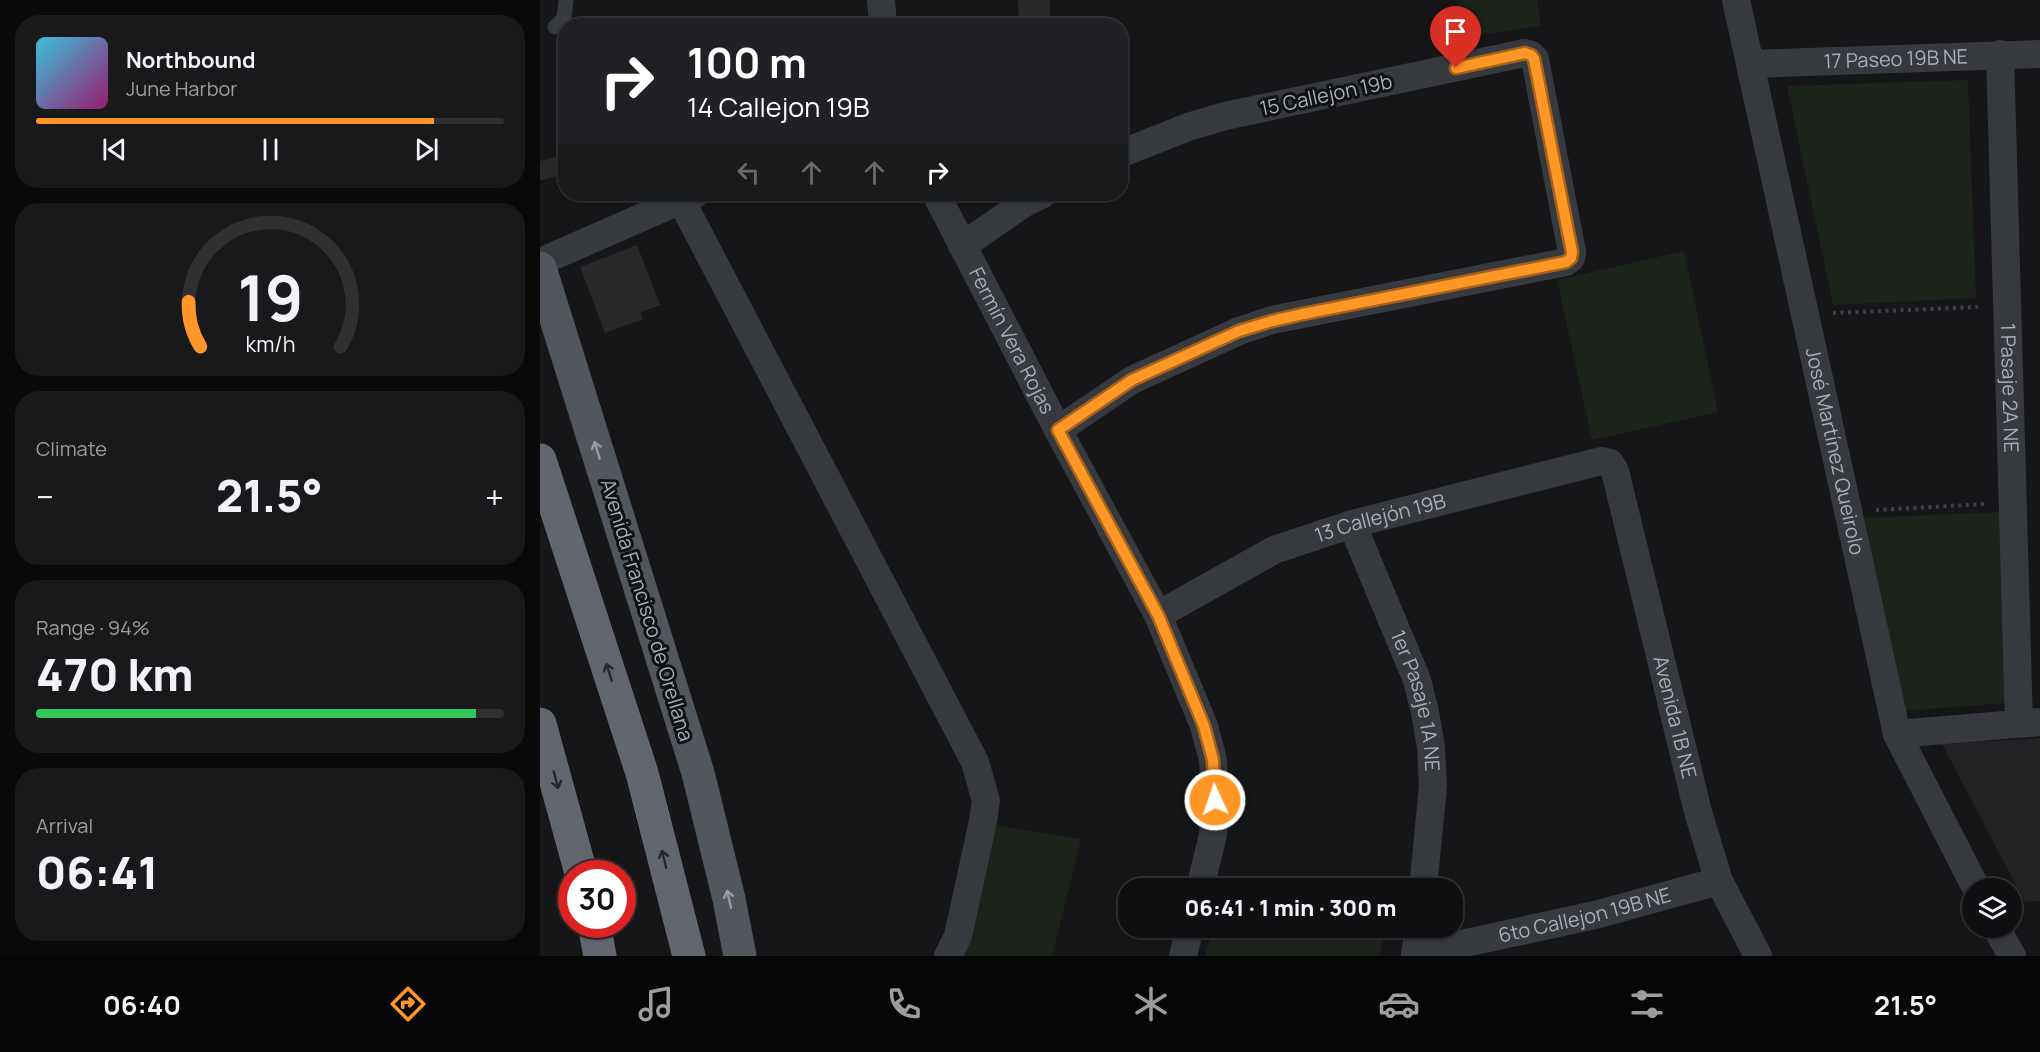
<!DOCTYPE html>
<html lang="en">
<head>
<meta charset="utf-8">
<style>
	body { margin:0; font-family:Manrope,sans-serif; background:#19191b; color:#f1f3f6; height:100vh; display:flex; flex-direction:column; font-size:22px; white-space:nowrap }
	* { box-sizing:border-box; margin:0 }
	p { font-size:20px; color:#9c9d9f }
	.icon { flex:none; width:33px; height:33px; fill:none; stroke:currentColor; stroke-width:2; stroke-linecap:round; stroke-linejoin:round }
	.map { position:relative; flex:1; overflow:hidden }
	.sheet { display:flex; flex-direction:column; gap:15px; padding:15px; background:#09090a; width:540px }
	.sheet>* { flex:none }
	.guide { position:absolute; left:18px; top:18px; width:570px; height:183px; border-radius:24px; box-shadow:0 2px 4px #0004,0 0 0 2px #303032; background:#202124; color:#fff; overflow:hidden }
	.tools { position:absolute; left:1422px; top:878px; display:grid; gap:12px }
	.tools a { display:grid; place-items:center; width:60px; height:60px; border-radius:50%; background:#101012; box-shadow:0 2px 4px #0004,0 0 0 2px #303032; font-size:30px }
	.speed { position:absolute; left:18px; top:860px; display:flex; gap:12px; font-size:30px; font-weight:700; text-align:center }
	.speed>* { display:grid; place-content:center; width:78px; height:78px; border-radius:50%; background:#101012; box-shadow:0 2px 4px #0004,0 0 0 2px #303032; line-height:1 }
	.speed .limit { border:9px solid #d22; background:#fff; color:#111 }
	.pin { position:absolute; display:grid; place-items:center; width:51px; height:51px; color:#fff; margin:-62px -26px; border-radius:50% 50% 50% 0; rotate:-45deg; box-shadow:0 0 6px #0007 }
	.pin .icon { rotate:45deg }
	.me { position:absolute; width:66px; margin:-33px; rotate:357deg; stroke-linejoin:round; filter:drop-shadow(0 0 4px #0008) }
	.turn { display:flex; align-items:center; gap:21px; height:126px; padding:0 30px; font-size:27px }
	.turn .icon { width:78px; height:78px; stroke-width:2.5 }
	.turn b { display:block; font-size:42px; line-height:51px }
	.lanes { display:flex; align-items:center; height:57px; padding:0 30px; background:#0003; justify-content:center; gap:30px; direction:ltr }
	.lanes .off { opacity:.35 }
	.big { font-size:45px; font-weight:800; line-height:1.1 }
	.sheet .tile { flex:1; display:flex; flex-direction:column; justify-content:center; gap:9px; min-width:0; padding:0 21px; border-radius:24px; background:#19191b }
	.sheet .dial { align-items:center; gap:0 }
	.dial svg { height:156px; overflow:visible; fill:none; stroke:#303032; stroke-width:7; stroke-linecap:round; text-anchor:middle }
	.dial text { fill:#f1f3f6; stroke:none }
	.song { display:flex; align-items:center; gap:18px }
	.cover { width:72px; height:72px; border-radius:9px; background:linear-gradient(135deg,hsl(190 70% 55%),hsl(320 70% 35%)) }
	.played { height:6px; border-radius:3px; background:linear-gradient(90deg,#ff9727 85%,#303032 85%) }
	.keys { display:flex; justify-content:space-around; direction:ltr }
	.heat { display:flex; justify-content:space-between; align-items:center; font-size:33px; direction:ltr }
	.charge { height:9px; border-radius:4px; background:linear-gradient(90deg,#34c759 94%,#303032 0) }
	.trip { position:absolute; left:578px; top:878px; width:345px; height:60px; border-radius:24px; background:#101012; box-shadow:0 2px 4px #0004,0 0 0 2px #303032; font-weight:800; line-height:60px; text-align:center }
	.menu { display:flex; height:96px; justify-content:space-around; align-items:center; background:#060607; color:#9c9d9f }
	.menu .icon { width:42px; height:42px }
	.menu .current { color:#ff9727 }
	.menu b { font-size:27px; color:#f1f3f6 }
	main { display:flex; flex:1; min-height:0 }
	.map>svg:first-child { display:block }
</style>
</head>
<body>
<main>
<section class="sheet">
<div class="tile">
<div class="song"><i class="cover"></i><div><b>Northbound</b><p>June Harbor</p></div></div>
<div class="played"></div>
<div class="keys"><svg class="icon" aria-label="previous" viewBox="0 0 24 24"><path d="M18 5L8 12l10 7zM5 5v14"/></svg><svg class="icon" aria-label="pause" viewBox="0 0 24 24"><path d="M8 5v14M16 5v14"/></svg><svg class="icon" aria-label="next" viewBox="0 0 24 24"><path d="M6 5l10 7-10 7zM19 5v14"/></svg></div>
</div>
<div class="tile dial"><svg viewBox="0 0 100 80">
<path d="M14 69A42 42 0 1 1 86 69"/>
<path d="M14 69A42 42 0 0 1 8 46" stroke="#ff9727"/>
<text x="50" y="56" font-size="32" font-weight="700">19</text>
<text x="50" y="72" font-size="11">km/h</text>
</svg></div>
<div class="tile"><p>Climate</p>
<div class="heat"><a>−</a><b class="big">21.5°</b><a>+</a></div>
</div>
<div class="tile"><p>Range · 94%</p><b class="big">470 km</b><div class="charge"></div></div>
<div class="tile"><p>Arrival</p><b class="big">06:41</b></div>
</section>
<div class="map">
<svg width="1500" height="956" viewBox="0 0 1500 956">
	<rect width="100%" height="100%" fill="#161618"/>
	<path fill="#222225" d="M1500,738V901L1485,902L1402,744Z"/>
	<path fill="#1b231b" d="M916,0H997L1001,26L924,37Z
		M1428,80L1436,298L1293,305L1247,86Z
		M1144,251L1178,412L1052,440L1017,280Z
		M1463,512L1467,703L1362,711L1319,518Z
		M448,824L541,839L512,956H419Z
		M688,875L735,888H684Z
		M673,927H847L839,956H665Z"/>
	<path fill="#29292c" d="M478,0H510V26H479Z
		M26,154V173L0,181V161Z
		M97,245L120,305L100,313L103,319L65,333L40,267Z"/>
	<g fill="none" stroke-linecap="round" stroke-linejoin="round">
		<path stroke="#3c4044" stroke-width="4" stroke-dasharray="3 4.5" stroke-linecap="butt" d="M1293,313L1438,307
			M1336,510L1445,504"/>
		<path stroke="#36393d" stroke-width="15" d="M15,27L24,18L26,0"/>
		<g stroke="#36393d" stroke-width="28">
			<path d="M341,0L343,26"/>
			<path id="s1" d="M1196,0L1357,734L1436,888"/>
			<path id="s2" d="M1460,54L1479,724"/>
			<path id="s3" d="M1210,64L1500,54"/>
			<path id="s4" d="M396,194L518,430L618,615L664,726L673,760L675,800L673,835L660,888"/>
			<path d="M141,200L435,762L446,801L443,821L418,936L408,956"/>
			<path d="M422,246L486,202L503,194"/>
			<path d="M0,262L155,194"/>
			<path d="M518,430L592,380L699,331L732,320L1026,262L1031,258L1032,252L995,59L991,55L985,53L685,116L648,127L580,154"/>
			<path id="s5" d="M812,524L877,680L885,712L891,747L893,786L883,888"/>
			<path id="s6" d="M618,615L734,550L812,524L1061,461L1070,463L1075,471L1158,812L1179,881L1218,956"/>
			<path d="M1357,734L1500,722"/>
			<path d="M1456,927L1472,956"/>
			<path id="s7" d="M875,954L1055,915L1179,881"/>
			<path d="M643,956L650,927"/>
			<path d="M875,956L879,927"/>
		</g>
		<path stroke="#52565d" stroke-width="33" d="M0,268L158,773L189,899L200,956"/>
		<path stroke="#62676f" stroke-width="33" d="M0,460L102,773L149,956
			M0,724L41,873
			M54,924L60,956"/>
	</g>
	<defs><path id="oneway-shaft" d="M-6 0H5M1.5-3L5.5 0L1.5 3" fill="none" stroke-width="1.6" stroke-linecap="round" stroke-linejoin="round" transform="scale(1.5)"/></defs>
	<g stroke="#969da7">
		<use href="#oneway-shaft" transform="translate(57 450) rotate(-107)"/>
		<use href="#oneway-shaft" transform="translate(189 899) rotate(-103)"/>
	</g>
	<g stroke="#25262a">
		<use href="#oneway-shaft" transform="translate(69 672) rotate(-108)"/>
		<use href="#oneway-shaft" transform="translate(16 780) rotate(75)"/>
		<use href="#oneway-shaft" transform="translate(124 859) rotate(-104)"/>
	</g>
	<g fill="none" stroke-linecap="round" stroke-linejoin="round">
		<g stroke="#a66219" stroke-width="15">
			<path id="route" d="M675,800L673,760L664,726L618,615L518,430L592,380L699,331L732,321L763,314L1026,262L1031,258L1032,252L994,59L991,55L985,53L916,68"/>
		</g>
		<use href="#route" stroke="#ff9727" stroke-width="10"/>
	</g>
	<g text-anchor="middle" stroke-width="6" stroke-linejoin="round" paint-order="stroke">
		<g font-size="20" fill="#a7afb9" stroke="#111113">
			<text dy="7" stroke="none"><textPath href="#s3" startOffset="146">17 Paseo 19B NE</textPath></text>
			<text transform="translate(786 95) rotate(-12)" y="7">15 Callejon 19b</text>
			<text dy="7" stroke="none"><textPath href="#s4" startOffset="165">Fermín Vera Rojas</textPath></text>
			<text dy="7" stroke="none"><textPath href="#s2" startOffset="334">1 Pasaje 2A NE</textPath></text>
			<text dy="7" stroke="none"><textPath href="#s1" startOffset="462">José Martínez Queirolo</textPath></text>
			<text dy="7" stroke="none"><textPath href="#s6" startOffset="244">13 Callejón 19B</textPath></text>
			<text transform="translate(107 610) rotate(73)" y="7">Avenida Francisco de Orellana</text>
			<text dy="7" stroke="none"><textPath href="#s5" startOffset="189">1er Pasaje 1A NE</textPath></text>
			<text dy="7" stroke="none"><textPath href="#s6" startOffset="744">Avenida 1B NE</textPath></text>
			<text dy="7" stroke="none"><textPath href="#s7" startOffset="174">6to Callejon 19B NE</textPath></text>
		</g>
	</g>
</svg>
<div class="tools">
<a><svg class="icon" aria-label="layers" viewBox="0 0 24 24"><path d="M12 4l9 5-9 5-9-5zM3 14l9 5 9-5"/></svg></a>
</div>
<div class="speed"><div class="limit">30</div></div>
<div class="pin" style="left:916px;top:68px;background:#d93025"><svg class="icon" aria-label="arrive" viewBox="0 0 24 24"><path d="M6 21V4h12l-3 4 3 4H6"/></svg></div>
<svg class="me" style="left:675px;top:800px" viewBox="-20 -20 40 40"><circle r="17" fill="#ff9727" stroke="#fff" stroke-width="3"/><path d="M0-11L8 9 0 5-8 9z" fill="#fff"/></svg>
<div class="trip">06:41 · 1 min · 300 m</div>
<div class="guide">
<div class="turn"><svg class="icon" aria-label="right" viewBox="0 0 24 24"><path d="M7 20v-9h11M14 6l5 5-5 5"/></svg><div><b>100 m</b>14 Callejon 19B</div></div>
<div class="lanes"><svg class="icon off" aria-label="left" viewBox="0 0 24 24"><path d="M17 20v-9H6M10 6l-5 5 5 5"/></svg><svg class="icon off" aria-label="ahead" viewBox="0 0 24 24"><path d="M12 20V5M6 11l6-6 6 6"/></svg><svg class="icon off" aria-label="ahead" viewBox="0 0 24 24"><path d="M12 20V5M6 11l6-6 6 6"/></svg><svg class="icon" aria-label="right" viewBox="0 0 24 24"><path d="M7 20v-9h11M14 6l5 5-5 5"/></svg></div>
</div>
</div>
</main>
<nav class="menu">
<b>06:40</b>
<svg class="icon current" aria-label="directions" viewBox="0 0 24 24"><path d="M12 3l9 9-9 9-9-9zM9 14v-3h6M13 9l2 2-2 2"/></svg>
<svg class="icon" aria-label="music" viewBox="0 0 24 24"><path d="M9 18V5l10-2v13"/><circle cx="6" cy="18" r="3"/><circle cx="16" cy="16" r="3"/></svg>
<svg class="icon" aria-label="phone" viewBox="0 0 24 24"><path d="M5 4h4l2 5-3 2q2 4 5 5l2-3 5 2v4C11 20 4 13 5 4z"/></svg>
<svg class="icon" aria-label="climate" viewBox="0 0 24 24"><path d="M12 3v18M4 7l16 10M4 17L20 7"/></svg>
<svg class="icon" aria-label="car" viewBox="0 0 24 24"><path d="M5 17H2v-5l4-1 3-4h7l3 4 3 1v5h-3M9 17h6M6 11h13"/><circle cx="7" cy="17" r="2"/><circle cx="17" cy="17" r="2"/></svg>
<svg class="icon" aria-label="filters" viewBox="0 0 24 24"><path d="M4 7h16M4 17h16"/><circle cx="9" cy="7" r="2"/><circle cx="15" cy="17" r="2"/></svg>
<b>21.5°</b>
</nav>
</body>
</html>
